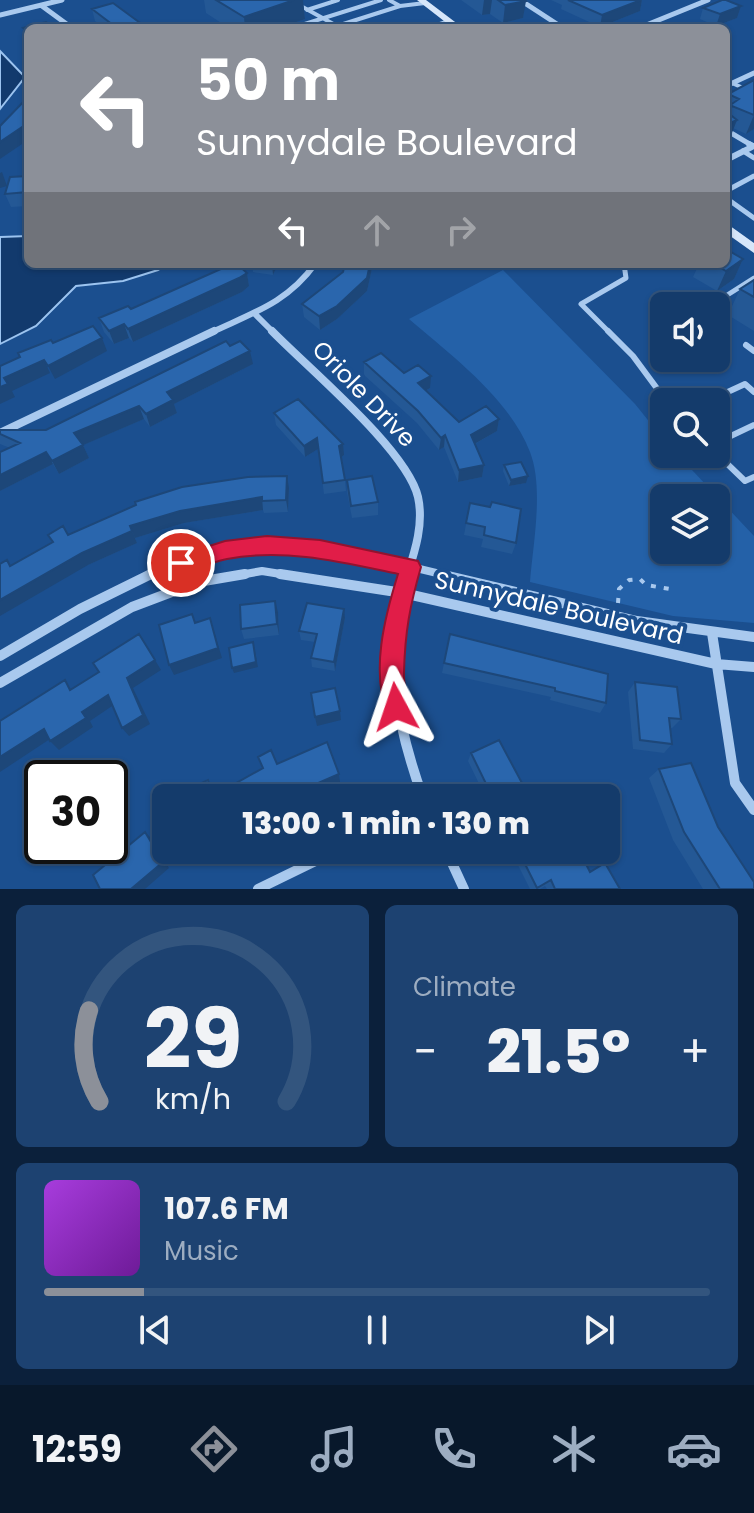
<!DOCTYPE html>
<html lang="en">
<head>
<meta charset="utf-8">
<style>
	body { margin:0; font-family:Poppins,sans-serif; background:#1d4271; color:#f1f3f6; height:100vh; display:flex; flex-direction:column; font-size:30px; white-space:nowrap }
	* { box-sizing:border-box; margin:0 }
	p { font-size:26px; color:#9dadc1 }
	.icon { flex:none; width:44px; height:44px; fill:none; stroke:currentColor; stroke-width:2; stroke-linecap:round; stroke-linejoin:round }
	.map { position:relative; height:889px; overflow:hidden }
	.side { display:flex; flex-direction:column; gap:16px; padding:16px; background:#0b203b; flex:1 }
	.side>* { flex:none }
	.banner { position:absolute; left:24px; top:24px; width:706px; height:244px; border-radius:12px; box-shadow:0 2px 6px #0004,0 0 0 2px #33557e; background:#8c9099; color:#fff; overflow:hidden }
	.tools { position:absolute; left:650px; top:292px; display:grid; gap:16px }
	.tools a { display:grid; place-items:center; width:80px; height:80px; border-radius:12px; background:#143b6b; box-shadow:0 2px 6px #0004,0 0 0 2px #33557e; font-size:40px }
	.speed { position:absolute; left:24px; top:760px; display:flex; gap:16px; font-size:40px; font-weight:700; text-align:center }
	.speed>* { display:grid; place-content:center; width:104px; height:104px; border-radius:50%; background:#143b6b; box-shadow:0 2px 6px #0004,0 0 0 2px #33557e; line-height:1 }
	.speed .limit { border:4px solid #111; border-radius:12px; background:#fff; color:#111 }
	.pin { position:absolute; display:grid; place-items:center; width:68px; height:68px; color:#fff; margin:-34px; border:4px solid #fff; border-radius:50%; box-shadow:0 2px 8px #0007 }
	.me { position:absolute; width:88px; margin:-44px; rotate:355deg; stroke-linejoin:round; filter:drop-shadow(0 0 6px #0008) }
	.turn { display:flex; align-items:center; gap:28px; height:168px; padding:0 40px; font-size:36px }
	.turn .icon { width:104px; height:104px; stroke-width:2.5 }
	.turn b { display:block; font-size:56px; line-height:68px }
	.lanes { display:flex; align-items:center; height:76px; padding:0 40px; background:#0003; justify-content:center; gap:40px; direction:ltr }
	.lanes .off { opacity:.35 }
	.big { font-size:60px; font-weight:800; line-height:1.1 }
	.side .tile { flex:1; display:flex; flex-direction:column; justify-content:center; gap:12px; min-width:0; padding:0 28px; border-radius:12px; background:#1d4271 }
	.side .dial { align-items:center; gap:0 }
	.dial svg { height:208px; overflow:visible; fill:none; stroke:#33557e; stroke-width:7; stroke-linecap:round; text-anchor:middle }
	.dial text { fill:#f1f3f6; stroke:none }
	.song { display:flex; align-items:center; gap:24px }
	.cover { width:96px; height:96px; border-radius:12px; background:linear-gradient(135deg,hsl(280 70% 55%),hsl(280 70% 35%)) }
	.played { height:8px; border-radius:4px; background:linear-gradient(90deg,#8c9099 15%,#33557e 15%) }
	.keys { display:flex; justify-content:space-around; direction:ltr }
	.heat { display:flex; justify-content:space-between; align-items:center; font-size:44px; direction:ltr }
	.side .tiles { flex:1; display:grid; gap:16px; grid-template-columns:1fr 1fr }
	.tile:last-child { grid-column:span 2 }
	.trip { position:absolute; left:152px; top:784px; width:468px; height:80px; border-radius:12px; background:#143b6b; box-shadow:0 2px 6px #0004,0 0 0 2px #33557e; font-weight:800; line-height:80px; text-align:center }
	.dock { display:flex; height:128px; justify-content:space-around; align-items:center; background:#08182b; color:#9dadc1 }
	.dock .icon { width:56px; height:56px }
	.dock .active { color:#8c9099 }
	.dock b { font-size:36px; color:#f1f3f6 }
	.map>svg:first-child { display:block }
</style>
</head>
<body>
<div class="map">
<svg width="754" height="889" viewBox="0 0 754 889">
	<rect width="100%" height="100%" fill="#1b4f8f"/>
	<path fill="#2461a8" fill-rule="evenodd" d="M503,270L635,404L664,440V454H677L754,536V623L673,616L530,582C533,544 544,488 530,452C510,399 451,355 409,319ZM664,498H716V550H664Z"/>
	<path fill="#123a6d" stroke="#9cc4f0" stroke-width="2" d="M0,51L25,77L0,109Z
		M28,236V264H167L158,270L123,281L76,286L36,326L0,344V237Z"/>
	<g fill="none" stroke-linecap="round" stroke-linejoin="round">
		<path stroke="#a9c9ee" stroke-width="4" stroke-dasharray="5 8" stroke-linecap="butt" d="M618,603L619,589L629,580L640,579L646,585L670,589"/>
		<path stroke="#a9c9ee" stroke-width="4" d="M290,0L337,26L400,6L425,3
			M389,0L400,6
			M307,10L338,0
			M292,28L381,0
			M428,28L449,21
			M732,83L754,93"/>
		<path stroke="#a9c9ee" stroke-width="5" d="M743,151L754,158
			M726,191L754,176
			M726,198L754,218
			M710,306L754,278
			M610,333L581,304L626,278L624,264"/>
		<path stroke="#a9c9ee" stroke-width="6" d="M608,331L633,356L667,402
			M746,345L754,351
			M706,402L745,384L754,392
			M716,443L754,425
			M716,453L745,481L754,477"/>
		<path stroke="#a9c9ee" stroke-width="5" d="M520,0L563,28
			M42,6L72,28
			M0,15L62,0
			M639,28L708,0
			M726,86L754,73
			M726,130L753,146"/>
		<path stroke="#a9c9ee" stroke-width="6" d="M749,144L753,146
			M726,160L754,146
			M254,313L274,333
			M210,333C252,313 287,303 315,264"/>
		<path stroke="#a9c9ee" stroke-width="8" d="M272,331C309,369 407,450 418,497C424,524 415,551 407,576
			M0,433L214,331
			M146,576C258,528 335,548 449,576
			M234,576L262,571L293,576"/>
		<path stroke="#a9c9ee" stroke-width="10" d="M280,574L403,593L716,664L754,667
			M407,574C382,652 396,723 423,798
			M440,574L637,621L754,637
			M712,633L735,783L754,810
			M0,656L80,609L151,574
			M0,683L132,607L198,582L245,574
			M446,850L464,889
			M258,889L338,850"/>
		<path fill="#d6e6fa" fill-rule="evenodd" d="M417,0H426L463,28H453Z
			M726,223L754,243V253L726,233Z"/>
	</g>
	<path fill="#245895" d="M204,0H303L305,19L279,28H229L206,13Z
		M461,0H525L523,18L503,23L490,14L482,15Z
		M551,0H642L640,11L600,27L561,9L562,5Z
		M741,6L737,18L716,26L700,19L703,8Z
		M92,9L147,28H104L95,21Z
		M754,80V129L746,134L733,128L730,138L726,140V100L728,94Z
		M28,176V206L11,207L5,194Z
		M743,259L734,279L717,291L693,277L699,264H726Z
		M252,264H278L273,275L253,272Z
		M345,264H373L367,291L337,319L320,330L304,317L302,304L343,272Z
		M247,273L249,286L242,292L133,342L129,338L114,344L104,332L99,318Z
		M754,280V331L728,315L740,289Z
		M364,362L404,373L430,388L426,391L459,422L499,419L497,431L475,444L484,465L482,477L458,482L444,447L439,450L417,423L364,375Z
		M253,364L174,404L177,413L150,427L144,419L83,445L89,458L59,474L53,464L0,491V452L10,448L0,444V430H46Z
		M274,413L344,455L341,457L345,480L346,491L324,494L318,449L305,457L276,425Z
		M504,465L526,483L509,486L503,471Z
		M347,480L378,502V515L352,518L347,492Z
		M289,488L288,512L264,513L263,510L184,523L135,538L137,543L88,565L11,566L68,535Z
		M470,503L516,543L512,554L481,547L483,539L464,535Z
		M278,612L279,635L244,639L241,629Z
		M345,618L335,671L312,667L311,658L315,642L301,640L299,631Z
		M450,634L606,703L600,713L550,700L551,697L442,673Z
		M635,682L681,719L672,728H670L672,744L664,753L633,749L628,692Z
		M471,753L530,798H486L468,761Z
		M659,769L718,827L754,889H703L673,840L649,778Z
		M512,850H579L590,872L620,889H547L545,886L540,889H530L511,851Z"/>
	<path fill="#1d4779" d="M294,0H303L305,19L279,28H245L244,17Z
		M484,0H492L490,14L482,15Z
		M642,0L640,11L600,27L602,15Z
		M526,1L523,18L503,23L505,5Z
		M741,6L737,18L716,26L720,14Z
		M754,115V129L746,134Z
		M737,120L730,138L726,140V125Z
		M28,123V140L0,159V142Z
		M2,172L7,186L0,188V173Z
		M743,259L734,279L717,291L726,271Z
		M272,264H278L273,275Z
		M370,264H373L367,291L337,319L320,330L319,316Z
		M247,273L249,286L242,292L133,342L128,329Z
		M124,324L129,338L114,344L109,331Z
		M102,338L107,351L55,379L48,366Z
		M250,351L253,364L174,404L177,413L150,427L146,414L167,392Z
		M44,360L50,373L12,391L15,397L0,404V387L4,378Z
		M431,376L430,388L417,396L418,383Z
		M139,406L144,419L81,446L74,433Z
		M499,419L497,431L469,447L471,435Z
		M445,435L444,447L439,450L441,438Z
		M317,438L318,449L305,457L304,446Z
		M343,444L344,455L340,458L339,446Z
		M83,445L89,458L59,474L52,461Z
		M46,452L53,464L0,491V475Z
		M484,465L482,477L458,482L459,470Z
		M287,476L289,488L288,512L286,500Z
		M528,476L526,483L509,486L511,480Z
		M262,497L263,510L184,523L135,538L130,526L180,511Z
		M132,531L137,543L88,565L0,616V600L82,553Z
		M275,601L278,612L279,635L277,624Z
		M344,609L345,618L335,671L334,662Z
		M210,618L222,658L174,675L169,665Z
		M254,647L258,667L234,673L232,668Z
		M155,660L161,670L133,688L150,724L129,736L122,728L127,678Z
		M108,695L115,704L90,721L93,727L59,750L50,741L82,712Z
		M340,711L341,720L317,726L315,717Z
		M44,729L53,737L0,772V757Z
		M339,774L340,782L302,798L300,791Z
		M299,788L302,796L298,798H282Z
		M145,832L152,839L169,868L145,889H131Z
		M174,850H195L180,857Z"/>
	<path fill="#2a66ad" stroke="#1d4779" stroke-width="2" d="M216,0H294L244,17Z
		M498,0H525L526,1L505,5Z
		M568,0H641L602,15Z
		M722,0H726L741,6L720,14L703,8Z
		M113,3L147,28H117L92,9Z
		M46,22L53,28H28V32L23,28Z
		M754,80V115L732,106L728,113L737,120L726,125V108L739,99L728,94Z
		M28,97V123L0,142V126Z
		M28,176V192L5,194L10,177Z
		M726,249L743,259L726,271L714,264H726Z
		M232,264H237L247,273L239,278L128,329L124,324L109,331L99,318L128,306L131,309Z
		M345,264H370L367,278L337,306L319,316L302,304L343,272Z
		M754,280V297L740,289Z
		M93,326L102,338L48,366L44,360L4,378L8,384L0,387V366L20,357L18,353L51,340L53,343Z
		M226,341L230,346L240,341L250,351L167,392L173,400L146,414L139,406L74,433L83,445L52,461L46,452L0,475V452L20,443L0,434V430H46Z
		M381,353L404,373L418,365L431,376L418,383L459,422L486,406L499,419L471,435L484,465L459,470L445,435L441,438L418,411L364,362Z
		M298,399L343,444L339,446L345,480L323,483L317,438L304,446L274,413Z
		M521,462L528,476L511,480L504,465Z
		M287,476L286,500L262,501V497L180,511L130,526L132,531L82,553L0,600V564L7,560L10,566L53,542L48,535L63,526L68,535L136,505L135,502L182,487L248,477Z
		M372,476L378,502L351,506L347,480Z
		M492,502L521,509L516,543L484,535L485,527L466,523L470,503L490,507Z
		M275,601L277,624L241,629L240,605Z
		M307,603L344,609L334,662L311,658L317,634L299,631Z
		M192,614L195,623L210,618L218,648L169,665L159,625Z
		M139,634L155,660L127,678L143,715L122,728L108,695L82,712L86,718L50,741L44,729L0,757V721L65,680L70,690L99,672L93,663Z
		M450,634L608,674L606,703L555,691V688L444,663Z
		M253,642L256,662L232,668L229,648Z
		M635,682L677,687L681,719L669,718L672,744L640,740Z
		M335,688L340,711L315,717L311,693Z
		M499,740L530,798H493L471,753Z
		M327,742L339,774L300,791L299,788L282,798H193L190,788L208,780L213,796L263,768L258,757L271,750L277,764Z
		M691,763L718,827L754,882V889H720L684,832L659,769Z
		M145,832L163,862L131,889H100L93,875Z
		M518,850H579L590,872L605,863L620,889H555L551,880L537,888Z"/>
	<path fill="#e11d48" stroke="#92132f" stroke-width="2" d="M267,536L320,540L418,561L421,567C410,605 405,632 404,672C403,687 410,701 405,715L396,718L388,715C370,672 385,616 398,574C341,562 285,548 227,559C210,562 190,575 174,569L171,563L174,557L225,541Z"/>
	<g text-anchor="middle" stroke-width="8" stroke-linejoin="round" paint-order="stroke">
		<g font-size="24" fill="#fff" stroke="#1b4f8f">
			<text transform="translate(364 394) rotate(46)" y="8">Oriole Drive</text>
			<text transform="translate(559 608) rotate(13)" y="8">Sunnydale Boulevard</text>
		</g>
	</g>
</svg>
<div class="tools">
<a><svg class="icon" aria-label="sound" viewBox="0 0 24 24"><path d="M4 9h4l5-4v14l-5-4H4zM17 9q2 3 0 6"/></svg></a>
<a><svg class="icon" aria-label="search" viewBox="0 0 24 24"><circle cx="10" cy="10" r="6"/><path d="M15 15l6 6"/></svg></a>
<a><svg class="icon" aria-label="layers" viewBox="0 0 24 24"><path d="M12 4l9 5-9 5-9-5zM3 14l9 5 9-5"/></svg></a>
</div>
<div class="speed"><div class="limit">30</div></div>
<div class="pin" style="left:181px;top:563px;background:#d93025"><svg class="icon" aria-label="arrive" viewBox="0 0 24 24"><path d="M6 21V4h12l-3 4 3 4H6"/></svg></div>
<svg class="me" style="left:396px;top:707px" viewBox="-20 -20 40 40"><path d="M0-17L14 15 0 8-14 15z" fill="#e11d48" stroke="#fff" stroke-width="4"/></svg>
<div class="trip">13:00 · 1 min · 130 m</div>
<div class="banner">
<div class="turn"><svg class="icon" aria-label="left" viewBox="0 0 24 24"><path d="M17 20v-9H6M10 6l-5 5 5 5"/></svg><div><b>50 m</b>Sunnydale Boulevard</div></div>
<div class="lanes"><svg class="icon" aria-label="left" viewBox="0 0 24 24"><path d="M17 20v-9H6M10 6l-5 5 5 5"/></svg><svg class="icon off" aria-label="ahead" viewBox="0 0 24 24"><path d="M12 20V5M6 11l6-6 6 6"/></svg><svg class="icon off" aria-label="right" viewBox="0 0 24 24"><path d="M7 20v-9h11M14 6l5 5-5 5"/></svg></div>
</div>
</div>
<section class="side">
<div class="tiles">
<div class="tile dial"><svg viewBox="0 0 100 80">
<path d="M14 69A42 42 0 1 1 86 69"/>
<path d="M14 69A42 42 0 0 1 10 34" stroke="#8c9099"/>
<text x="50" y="56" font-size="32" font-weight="700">29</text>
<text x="50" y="72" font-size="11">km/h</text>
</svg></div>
<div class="tile"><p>Climate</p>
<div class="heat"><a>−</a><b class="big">21.5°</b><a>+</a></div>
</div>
<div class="tile">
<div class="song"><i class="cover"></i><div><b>107.6 FM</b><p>Music</p></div></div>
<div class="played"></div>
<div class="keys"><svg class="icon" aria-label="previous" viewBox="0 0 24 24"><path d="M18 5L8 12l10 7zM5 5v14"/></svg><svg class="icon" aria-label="pause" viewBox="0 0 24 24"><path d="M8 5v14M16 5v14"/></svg><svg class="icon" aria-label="next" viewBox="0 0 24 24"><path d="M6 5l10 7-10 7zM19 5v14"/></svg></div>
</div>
</div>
</section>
<nav class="dock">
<b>12:59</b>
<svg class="icon active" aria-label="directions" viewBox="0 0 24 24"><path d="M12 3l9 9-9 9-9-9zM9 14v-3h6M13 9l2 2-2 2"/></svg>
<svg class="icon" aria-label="music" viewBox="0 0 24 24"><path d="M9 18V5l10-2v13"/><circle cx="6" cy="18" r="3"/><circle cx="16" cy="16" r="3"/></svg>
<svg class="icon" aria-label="phone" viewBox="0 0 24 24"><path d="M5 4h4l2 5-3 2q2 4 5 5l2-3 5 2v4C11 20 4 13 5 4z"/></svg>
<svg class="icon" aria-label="climate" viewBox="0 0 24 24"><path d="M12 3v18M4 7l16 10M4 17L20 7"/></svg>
<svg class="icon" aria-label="car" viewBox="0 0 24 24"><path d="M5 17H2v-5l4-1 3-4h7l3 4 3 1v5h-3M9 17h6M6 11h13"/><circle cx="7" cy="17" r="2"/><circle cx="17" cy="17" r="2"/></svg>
</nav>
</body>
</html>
